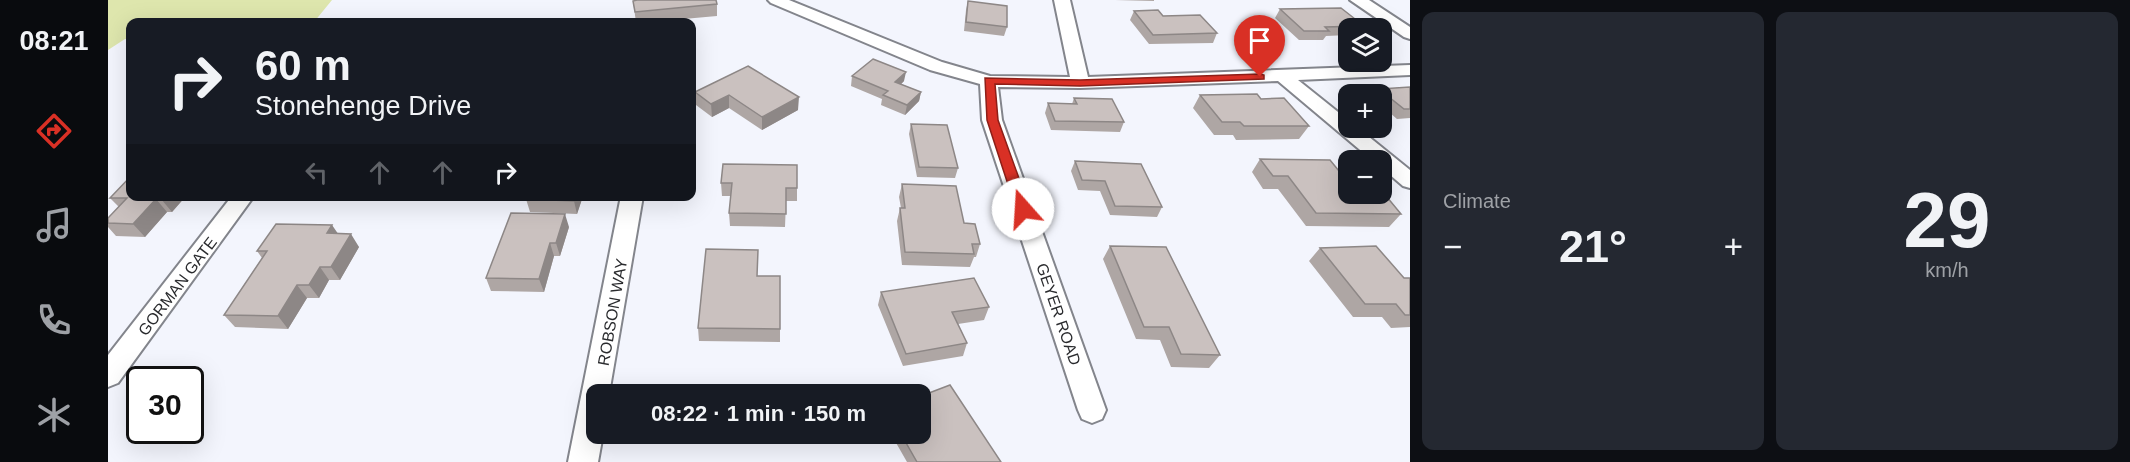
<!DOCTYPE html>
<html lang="en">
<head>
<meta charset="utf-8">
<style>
	body { margin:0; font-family:Arial,sans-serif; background:#242831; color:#f1f3f6; height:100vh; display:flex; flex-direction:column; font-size:22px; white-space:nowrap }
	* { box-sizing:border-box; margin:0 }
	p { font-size:20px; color:#9ea1a6 }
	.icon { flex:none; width:33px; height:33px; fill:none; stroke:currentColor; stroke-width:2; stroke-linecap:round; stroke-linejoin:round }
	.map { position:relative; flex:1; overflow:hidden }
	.panel { display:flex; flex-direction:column; gap:12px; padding:12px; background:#0d0f14; width:720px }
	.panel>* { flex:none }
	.guide { position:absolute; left:18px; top:18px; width:570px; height:183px; border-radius:12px; box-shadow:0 6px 24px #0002; background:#171b24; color:#f1f3f6; overflow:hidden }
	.fabs { position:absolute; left:1230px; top:18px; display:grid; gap:12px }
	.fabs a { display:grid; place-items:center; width:54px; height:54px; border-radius:12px; background:#171b24; box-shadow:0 6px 24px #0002; font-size:30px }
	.speed { position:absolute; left:18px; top:366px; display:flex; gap:12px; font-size:30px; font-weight:700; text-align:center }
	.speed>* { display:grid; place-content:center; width:78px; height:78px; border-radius:50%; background:#171b24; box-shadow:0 6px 24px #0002; line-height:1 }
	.speed .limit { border:3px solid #111; border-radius:9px; background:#fff; color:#111 }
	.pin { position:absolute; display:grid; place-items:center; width:51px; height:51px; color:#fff; margin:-62px -26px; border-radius:50% 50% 50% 0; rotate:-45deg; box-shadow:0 0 6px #0007 }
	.pin .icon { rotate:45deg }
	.me { position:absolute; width:66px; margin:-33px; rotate:341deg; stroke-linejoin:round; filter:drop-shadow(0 0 4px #0008) }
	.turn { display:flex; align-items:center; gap:21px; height:126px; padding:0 30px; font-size:27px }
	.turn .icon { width:78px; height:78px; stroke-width:2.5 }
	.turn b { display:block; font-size:42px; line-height:51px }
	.lanes { display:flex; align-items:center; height:57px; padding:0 30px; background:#0003; justify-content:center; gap:30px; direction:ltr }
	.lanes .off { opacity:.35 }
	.big { font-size:45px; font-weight:700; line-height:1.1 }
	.panel .widget { flex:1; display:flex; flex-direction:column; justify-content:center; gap:9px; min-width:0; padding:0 21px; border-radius:12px; background:#242831 }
	.panel .dial { align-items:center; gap:0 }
	.dial b { font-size:78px; line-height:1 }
	.heat { display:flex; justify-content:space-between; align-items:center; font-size:33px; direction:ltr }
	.panel .tiles { flex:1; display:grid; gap:12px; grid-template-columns:repeat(2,1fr) }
	.trip { position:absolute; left:478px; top:384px; width:345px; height:60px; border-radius:12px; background:#171b24; box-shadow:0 6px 24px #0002; font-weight:700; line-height:60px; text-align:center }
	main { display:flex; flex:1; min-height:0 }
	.dock { display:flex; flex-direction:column; width:108px; justify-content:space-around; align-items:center; background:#090b0e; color:#9ea1a6 }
	.dock .icon { width:42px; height:42px }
	.dock .current { color:#d93025 }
	.dock b { font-size:27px; color:#f1f3f6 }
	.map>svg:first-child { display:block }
</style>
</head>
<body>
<main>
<nav class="dock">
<b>08:21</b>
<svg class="icon current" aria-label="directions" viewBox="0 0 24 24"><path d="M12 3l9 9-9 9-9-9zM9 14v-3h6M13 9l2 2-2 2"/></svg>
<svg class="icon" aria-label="music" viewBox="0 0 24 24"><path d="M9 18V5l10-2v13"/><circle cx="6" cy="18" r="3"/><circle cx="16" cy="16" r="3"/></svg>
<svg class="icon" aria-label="phone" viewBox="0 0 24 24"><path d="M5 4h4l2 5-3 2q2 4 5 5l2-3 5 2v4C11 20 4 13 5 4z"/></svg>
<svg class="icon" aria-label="climate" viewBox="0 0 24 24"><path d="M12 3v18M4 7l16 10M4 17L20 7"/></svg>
</nav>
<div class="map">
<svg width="1302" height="462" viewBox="0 0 1302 462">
	<rect width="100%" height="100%" fill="#f3f5fd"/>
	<path fill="#dee6ad" d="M0,0H224L206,22H22V39H17L0,50Z"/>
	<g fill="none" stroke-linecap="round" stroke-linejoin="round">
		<g stroke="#83858c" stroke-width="4">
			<path id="minor" d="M660,0H681L834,62L882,76L962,77L946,0H962L980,77L1302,65V75L1190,80L1240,120V128H1250L1302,170V188L1295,186L1274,168V160H1264L1170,81L972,88L890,87L894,120L998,410L994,419L984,423L974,419L970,410L874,120L872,84L822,70L663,3Z
				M1242,0H1261L1302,27V39L1296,37Z
				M124,196H146L10,383L0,387V355Z
				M513,196H535L501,394H489V434H495L490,462H460Z"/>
		</g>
		<use href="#minor" fill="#fff" fill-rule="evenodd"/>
	</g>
	<path fill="#aea6a4" d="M1007,0H1046V1Z
		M525,1L609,4V16L542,22H528Z
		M860,1L899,27L896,36L856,31L858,10Z
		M1172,9L1256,26L1254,28H1240V35L1218,36L1215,40H1191L1167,18Z
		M1026,11L1055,16L1109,33L1105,43L1041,44L1022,20Z
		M640,66L690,110L654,130L621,108L604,117L588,105L587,92Z
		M744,76L796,81L793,84L813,92L811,101L797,115L773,105L774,99L743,86Z
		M1302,87V118L1289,119L1274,106V94H1267L1271,89Z
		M1092,95L1153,99L1201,126L1191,139L1128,140L1125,135H1106L1085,108Z
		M966,98L1016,122L1012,132L943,130L937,113L940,103L964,104Z
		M803,124L850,168L847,178L809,177L801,134Z
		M1152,159L1240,194L1293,214L1281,227L1198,226L1170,189H1155L1144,172Z
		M967,161L1054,207L1049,217L1002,215L992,191L970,190L963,171Z
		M615,164L689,188V201H678L677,227L622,226L621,213L623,196H614L613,183Z
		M794,184L856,223L872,244L868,257H866L862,267L794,265L789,221L792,208H793L791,197Z
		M78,196L64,212H59L37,237L8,236L0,227V218L11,207L2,198Z
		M475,196L469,214L422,212L418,199Z
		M461,227L452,256H446L436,292L383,291L378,278Z
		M230,233L251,247L232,280H221L211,298H199L180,329L127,327L116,315L154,258L149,251Z
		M1002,246L1112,355L1101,368L1063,367L1052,340L1028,339L995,259Z
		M1212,248L1296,278H1302V327L1283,328L1274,317H1245L1201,261Z
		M649,276L672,329V342L591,341L590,328Z
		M773,292L881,307L876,320L850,324L859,343L855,356L795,366L770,305Z
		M783,434H813L893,462H799Z"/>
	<path fill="#8d8786" d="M798,72L796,81L786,91L787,82Z
		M813,92L811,101L797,115L799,105Z
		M621,95V108L604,117L603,104Z
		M691,97L690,110L654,130V117Z
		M55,196H78L64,212L53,199Z
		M467,196H475L469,214L466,201Z
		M48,199L59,212L37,237L25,224Z
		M457,214L461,227L452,256L448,243Z
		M224,225L233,238L219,233Z
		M243,234L251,247L232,280L223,267Z
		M442,243L446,256L436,292L431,279Z
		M212,267L221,280L211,298L201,285Z
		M189,285L199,298L180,329L170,316Z"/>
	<path fill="#cac1bf" stroke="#8d8786" stroke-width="1.5" d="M529,0H608L609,4L527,12L525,1Z
		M860,1L899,6V27L858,22Z
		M1233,8L1256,26L1217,27L1221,31H1196L1172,9Z
		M1050,10L1055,16L1092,15L1109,33L1045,35L1026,11Z
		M765,59L798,72L787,82L813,92L799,105L775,95L780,91L744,76Z
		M640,66L691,97L654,117L621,95L603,104L587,92Z
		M1302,87V109H1296L1271,89Z
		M1149,94L1153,99L1176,98L1201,126H1136L1132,122H1114L1092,95Z
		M966,98L1004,99L1016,122L947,121L940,103L969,104Z
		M803,124L839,125L850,168L811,167Z
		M1152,159L1222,160L1240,182V194H1274V191L1293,214L1208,213L1180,176H1165Z
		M967,161L1033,164L1054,207L1007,206L997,181L974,180Z
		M615,164L689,165V188H678V214L621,213L624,183H613Z
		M22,177V196H55L53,199H48L25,224L0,223V218L19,198H2Z
		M794,184L848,186L856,223L867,224L872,244H864L866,254L797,252L792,208H797Z
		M419,196H467L466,201L418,199Z
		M403,213L457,214L448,243H442L431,279L378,278Z
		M168,224L224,225L219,233L243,234L223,267H212L201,285H189L170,316L116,315L159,251H149Z
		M1002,246L1058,247L1112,355L1073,354L1061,327H1036Z
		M1268,246L1296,278H1302V315H1297L1288,304H1257L1212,248Z
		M598,249L650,250L649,276H672V329L590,328Z
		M866,278L881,307L844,312L859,343L798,354L773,292Z
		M842,385L893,462H809L793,434H813V396Z"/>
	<path fill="#d93025" stroke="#8d1f18" stroke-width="1.5" d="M1152,74L1156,75V79L972,86L887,84L890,120L922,209L915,214L908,209L879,120L877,78L972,80Z"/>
	<g text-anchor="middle" stroke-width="4.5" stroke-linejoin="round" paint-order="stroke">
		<g font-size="16" fill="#2a2b2e" stroke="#fff">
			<text transform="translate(69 286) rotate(-53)" y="6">GORMAN GATE</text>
			<text transform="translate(504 312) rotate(-80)" y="6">ROBSON WAY</text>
			<text transform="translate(951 314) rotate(71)" y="6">GEYER ROAD</text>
		</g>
	</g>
</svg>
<div class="fabs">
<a><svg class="icon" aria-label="layers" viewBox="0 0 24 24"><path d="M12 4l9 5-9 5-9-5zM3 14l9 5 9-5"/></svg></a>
<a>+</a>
<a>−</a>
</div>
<div class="speed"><div class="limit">30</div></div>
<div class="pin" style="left:1152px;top:77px;background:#d93025"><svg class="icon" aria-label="arrive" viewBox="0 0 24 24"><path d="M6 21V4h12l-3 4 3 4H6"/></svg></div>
<svg class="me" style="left:915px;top:209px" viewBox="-20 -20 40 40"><circle r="19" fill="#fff"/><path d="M0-13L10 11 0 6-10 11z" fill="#d93025"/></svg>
<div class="trip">08:22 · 1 min · 150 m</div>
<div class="guide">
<div class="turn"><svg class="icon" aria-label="right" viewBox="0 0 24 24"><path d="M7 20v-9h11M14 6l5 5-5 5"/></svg><div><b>60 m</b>Stonehenge Drive</div></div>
<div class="lanes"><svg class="icon off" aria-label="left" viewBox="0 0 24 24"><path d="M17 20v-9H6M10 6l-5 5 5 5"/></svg><svg class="icon off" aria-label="ahead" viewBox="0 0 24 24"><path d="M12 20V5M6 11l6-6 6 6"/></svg><svg class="icon off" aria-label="ahead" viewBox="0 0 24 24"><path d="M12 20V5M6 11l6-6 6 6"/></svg><svg class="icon" aria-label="right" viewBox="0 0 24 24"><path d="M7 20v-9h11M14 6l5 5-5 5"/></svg></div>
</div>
</div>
<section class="panel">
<div class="tiles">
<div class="widget"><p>Climate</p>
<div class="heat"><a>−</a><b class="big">21°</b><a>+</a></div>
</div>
<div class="widget dial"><b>29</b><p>km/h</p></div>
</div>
</section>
</main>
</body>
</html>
